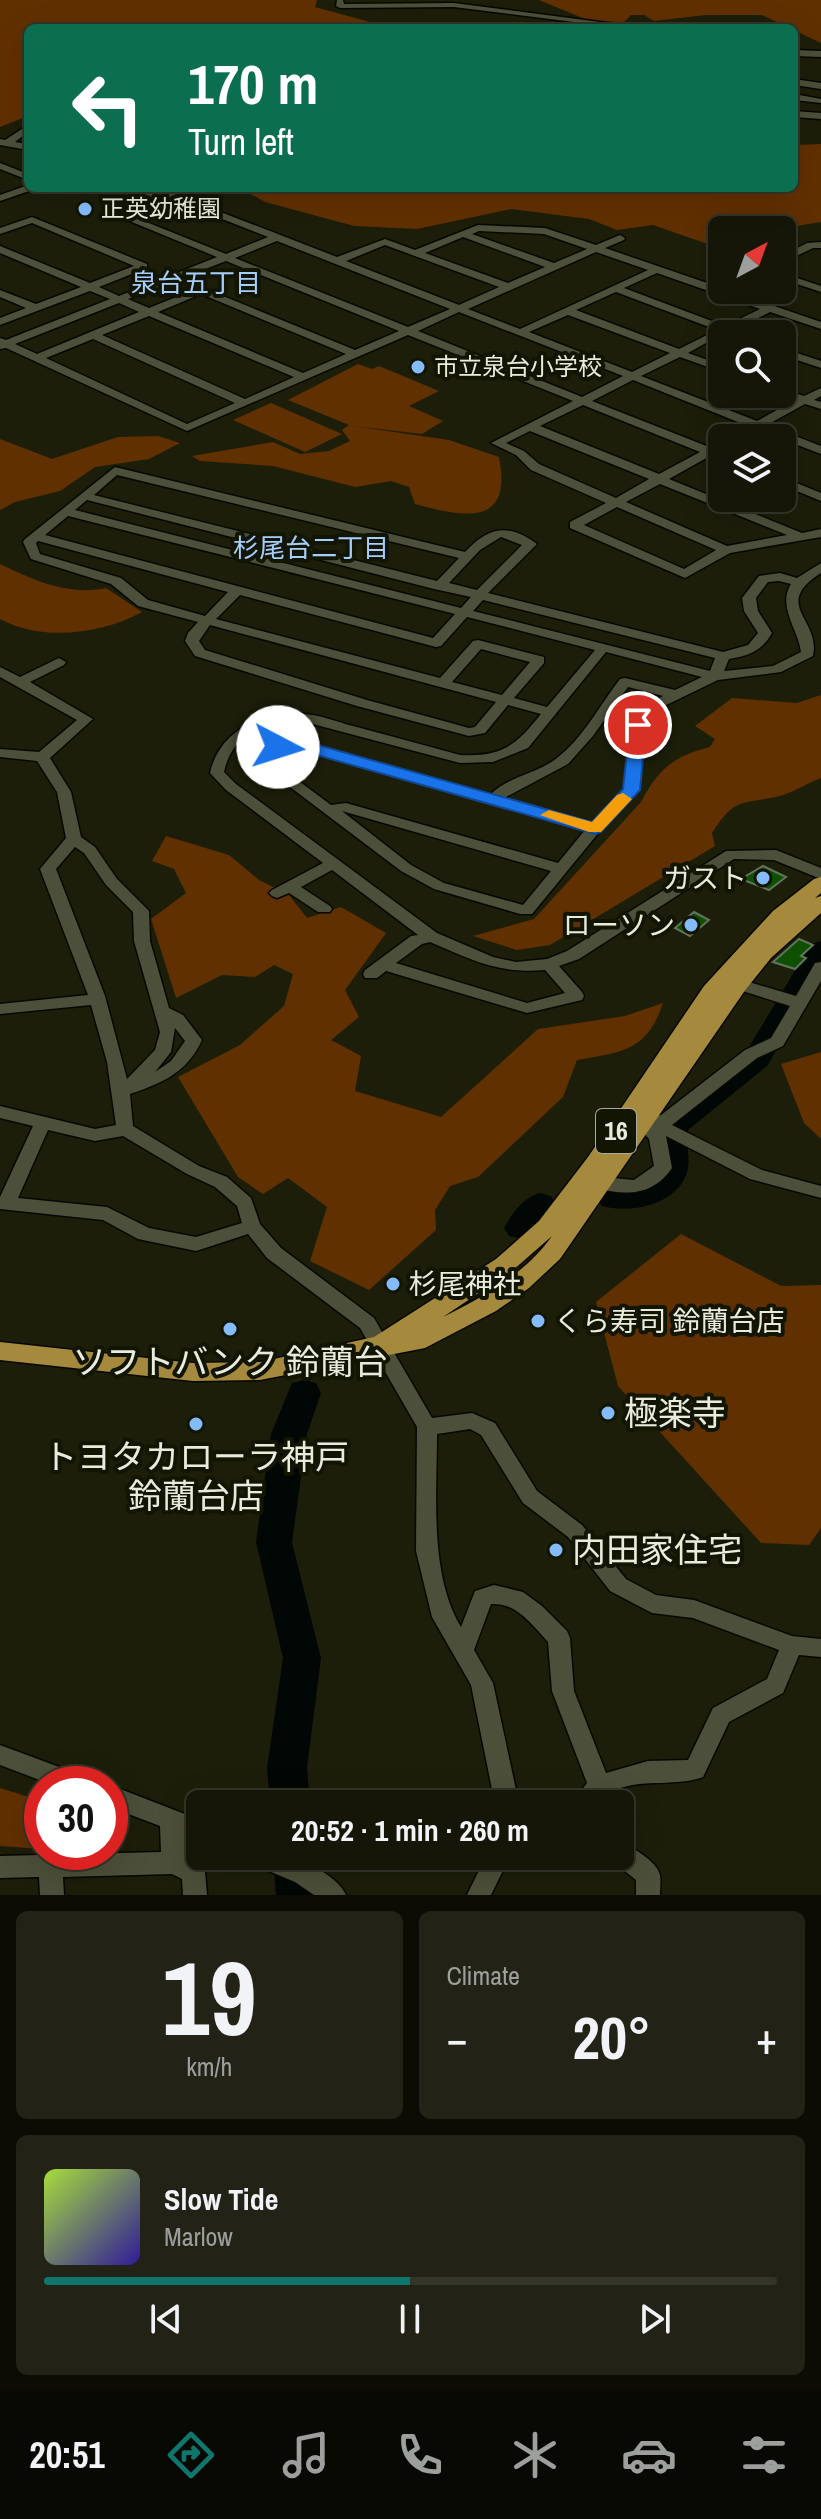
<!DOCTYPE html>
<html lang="en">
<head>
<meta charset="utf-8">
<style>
	body { margin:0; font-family:"Archivo Narrow","Noto Sans JP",sans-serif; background:#222316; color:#f1f3f6; height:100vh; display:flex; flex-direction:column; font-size:30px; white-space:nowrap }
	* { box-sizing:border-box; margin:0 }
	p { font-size:26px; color:#9d9f9c }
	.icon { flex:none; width:44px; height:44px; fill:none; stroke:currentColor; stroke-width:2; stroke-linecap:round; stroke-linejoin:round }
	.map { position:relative; height:1895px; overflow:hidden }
	.panel { display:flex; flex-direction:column; gap:16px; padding:16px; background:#0c0c04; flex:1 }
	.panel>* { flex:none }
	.top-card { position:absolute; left:24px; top:24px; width:774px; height:168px; border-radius:12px; box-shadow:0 8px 32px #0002,0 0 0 2px #343529; background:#0b6e4f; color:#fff; overflow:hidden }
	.needle { width:52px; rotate:41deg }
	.buttons { position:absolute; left:708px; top:216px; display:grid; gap:16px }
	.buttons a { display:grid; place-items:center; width:88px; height:88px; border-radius:12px; background:#151608; box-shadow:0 8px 32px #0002,0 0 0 2px #343529; font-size:40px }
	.speed { position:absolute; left:24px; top:1766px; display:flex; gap:16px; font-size:40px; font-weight:700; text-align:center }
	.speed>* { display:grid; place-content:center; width:104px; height:104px; border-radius:50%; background:#151608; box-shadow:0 8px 32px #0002,0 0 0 2px #343529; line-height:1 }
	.speed .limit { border:12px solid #d22; background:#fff; color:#111 }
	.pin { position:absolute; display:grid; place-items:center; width:68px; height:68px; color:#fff; margin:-34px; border:4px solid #fff; border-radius:50%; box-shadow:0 2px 8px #0007 }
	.me { position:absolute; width:88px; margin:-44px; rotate:95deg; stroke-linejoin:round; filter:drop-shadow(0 0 6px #0008) }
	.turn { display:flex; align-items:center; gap:28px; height:168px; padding:0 32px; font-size:36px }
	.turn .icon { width:104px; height:104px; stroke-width:2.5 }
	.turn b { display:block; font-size:56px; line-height:68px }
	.big { font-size:60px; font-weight:800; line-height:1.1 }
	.panel .widget { flex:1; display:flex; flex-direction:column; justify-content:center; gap:12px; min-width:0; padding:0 28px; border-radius:12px; background:#222316 }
	.panel .dial { align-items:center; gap:0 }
	.dial b { font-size:104px; line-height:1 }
	.song { display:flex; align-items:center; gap:24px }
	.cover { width:96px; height:96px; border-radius:12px; background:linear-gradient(135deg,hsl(80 70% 55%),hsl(250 70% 35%)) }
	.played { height:8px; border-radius:4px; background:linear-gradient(90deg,#0f766e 50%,#343529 50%) }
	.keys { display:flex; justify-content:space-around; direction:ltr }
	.heat { display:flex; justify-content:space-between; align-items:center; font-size:44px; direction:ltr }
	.panel .tiles { flex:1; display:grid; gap:16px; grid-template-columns:1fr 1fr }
	.widget:last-child { grid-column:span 2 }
	.trip { position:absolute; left:186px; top:1790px; width:448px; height:80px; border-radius:12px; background:#151608; box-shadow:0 8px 32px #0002,0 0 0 2px #343529; font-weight:800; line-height:80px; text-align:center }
	.tabs { display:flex; height:128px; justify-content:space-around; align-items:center; background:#080903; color:#9d9f9c }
	.tabs .icon { width:56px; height:56px }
	.tabs .current { color:#0f766e }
	.tabs b { font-size:36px; color:#f1f3f6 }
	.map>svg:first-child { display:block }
</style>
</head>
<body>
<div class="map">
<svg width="821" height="1895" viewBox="0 0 821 1895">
	<rect width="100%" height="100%" fill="#1c1e0a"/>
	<path fill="#613000" d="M0,0H317L315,7L392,28H28V116L0,127Z
		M539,0H821V43L762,15H706L654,21L644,15H631L624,22L590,21Z
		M821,144V222L771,230H722V249L653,225L617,230L589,219L511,209L417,229L354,226L265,202L240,188H794V145Z
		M358,364L372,369L379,366L439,391L409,406L443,421L422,434L353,426L449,440L499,457C513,528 464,517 415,504L409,487L391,481L355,487L273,466L200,461L192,456L273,442L300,454L329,451L350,441L342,430L349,425L288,400Z
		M271,403L342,434L305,452L233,420Z
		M158,436L180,443L149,459L95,467L60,491L15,502L0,510V439L52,459L118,437Z
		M0,564C33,580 68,596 106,588L142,612C102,634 42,642 0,619Z
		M821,695V778C808,783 794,792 780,796C743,805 736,795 712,833L715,846L550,945L517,950L473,936L534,919L641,802C658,769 674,756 710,747L715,739L695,726L732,698L797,703Z
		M166,836L229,855L259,880L289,895L307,918L341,907L386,933L345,990L359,1017L331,1040L361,1056L355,1091L441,1117L538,1029L625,1016L663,1003C647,1051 623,1052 577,1060L563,1097L478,1177L450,1186L435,1210L436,1230L369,1290L310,1261L327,1207L288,1178L263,1194L238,1177L178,1077L240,1045L284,1006L293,974L274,965L255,977L222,975L176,998L151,919L186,893L174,869L152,861Z
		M821,1052V1139L804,1123L781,1064Z
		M681,1234L781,1286L821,1285V1528L809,1545L761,1543L618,1386L596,1302Z
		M0,1788L42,1801V1849L0,1846Z"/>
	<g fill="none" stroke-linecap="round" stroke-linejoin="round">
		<path fill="#000704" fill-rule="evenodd" d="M821,941V974L767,1066L688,1130C685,1145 692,1161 686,1175C675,1205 630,1214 602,1206L597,1198L602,1190L641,1184L656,1174V1135L663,1118L746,1052L811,944Z
			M540,1193L551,1196L556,1204C545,1223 532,1243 509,1236L504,1228C512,1213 524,1197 540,1193Z
			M304,1380L316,1383L321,1393L307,1434L292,1542L321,1658L307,1768L310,1804H270L267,1768L283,1658L256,1542L271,1434L292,1383Z
			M273,1856H315L318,1895H276Z"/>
	</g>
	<path fill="#0d5000" stroke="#62725f" stroke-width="2" d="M763,866L786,877L769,890L741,879Z
		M694,912L709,920L690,936L675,928Z
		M799,939L813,945L801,956L806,958L795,969L773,962Z"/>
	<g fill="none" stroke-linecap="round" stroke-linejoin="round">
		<g stroke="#070800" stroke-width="3">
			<path id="minor" d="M337,0H343L344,4L454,3L646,28H622L454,7L340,8L336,6Z
				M794,50L821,51V57L794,56Z
				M794,79L821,83V89L794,85Z
				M794,94L821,99V103L794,100Z
				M794,111L821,113V119L794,117Z
				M28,125V132L15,142L28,144V150L0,145V139L5,140Z
				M0,163L28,174V180L0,169Z
				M28,185V188H34L32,190L0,201V195Z
				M145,188L164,190L337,257L385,239L415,250L478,225L545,228L596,245L620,235L625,238L624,240L605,248L821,322V329L770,312L735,330V334H722L688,353L722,365V372L680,357L641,376L757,421L795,400L778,394H782V389L804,396L821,388V396L814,400L821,402V409L805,404L767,425L821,446V454L758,430L743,438H728L748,426L633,380L592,401L709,447L722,441V450L719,452L722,453V461L710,456L669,479L802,533L821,529V537L730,553L685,578L570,528V522L606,503L531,470L516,455L491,443L573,401L408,335L187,431L6,348L0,349V338L6,340L110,299L90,291L0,325V318L26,308L0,297V290L36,304L81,287L0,253V246L90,283L134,266L32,223L0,234V228L32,217L147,264V268L99,287L119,296L217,257L105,211L152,192ZM161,195L268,237L226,254L119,211ZM479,231L544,234L587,249L554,263L472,234ZM463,237L545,267L508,283L425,253ZM277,241L450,309L408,327L235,258ZM385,245L499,287L459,305L346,261ZM596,252L648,270L520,329L468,309ZM226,261L399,331L355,350L201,287L149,308L128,299ZM657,273L760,309L725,326L624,288ZM616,292L717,330L679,349L576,310ZM201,294L346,354L303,373L158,312ZM119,303L139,312L37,354L15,344ZM459,312L623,376L582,397L418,331ZM568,315L670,353L632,372L529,332ZM149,316L294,377L245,399L102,335ZM93,339L235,403L187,424L46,358ZM583,405L700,452L659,474L540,426ZM530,431L649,479L616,498L539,464L524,451L506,443ZM660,484L787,535L727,546L626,502ZM617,507L716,550L684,569L584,525Z
				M821,242V248H813L782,263V256L807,243Z
				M782,273L821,286V292L782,279Z
				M782,348L821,361V368L782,355Z
				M115,467L465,552C489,526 509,523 537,544L488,593L723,652L748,645L758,633L744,611L742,598L759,576L780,573L797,578L821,563V573C771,605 821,619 813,656L781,672L718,680L656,710L645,725L639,790L600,831L532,914H520L434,889L401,871L257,762L273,744L293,739L491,794C509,776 537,774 557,758C583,738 600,705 620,679L625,678L675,690L702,677L606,652L528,748L493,762L460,763L305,722C267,724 233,730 224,772L236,784L437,933L493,957L516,962L547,959L567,951L726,851L776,850L821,868V879L774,860L734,859L579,959L559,966L582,992L584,996L582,1000L527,1013L386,971L377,978H365L363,974L365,970L411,936L418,935L332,870L301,887L330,906L332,909L330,912H318L289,893L277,898L272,896L269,893L272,890L323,863L226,790L210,773C219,731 263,709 305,714C321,715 337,722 353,726C389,736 425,745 460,755C503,757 516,745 541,714L508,705L485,733L469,736L357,706L195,656L185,641L188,633L198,622L138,606L111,584L31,559L23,542L25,539ZM117,475L459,558L437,581L94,495ZM87,500L434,589L471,597L461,608L75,510ZM68,516L455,614L433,638L45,535ZM501,537L522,545L477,590L449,583L480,550ZM38,541L228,592L205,616L148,600L121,578L40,554L36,543ZM779,581L791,584C777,606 798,629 801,652L773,666L724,671L729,659C748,656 762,651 772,633L758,611L756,598L768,582ZM240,595L436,647L441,646L467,617L595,650L547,707L514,698L544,663V657L478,640L473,641L440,678L216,619ZM483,600L715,658L710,671L473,611ZM210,625L496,702L475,727L469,728L367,700L205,650L199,641ZM481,649L530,662L502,695L452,682ZM628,687L663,696C615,719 636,745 625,786C622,799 601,813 592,822L504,798L568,764L593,736ZM293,747L585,830L558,863L346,803L331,805L272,761L283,750ZM342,811L551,871L523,905L444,883L411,865ZM430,942C472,960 498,974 545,970L565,993L527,1003L396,963L422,944Z
				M782,477L821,493V501L782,485Z
				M59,658L66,662L64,665L30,682L93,719L50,758L71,792L81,837L95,847L117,879L149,911L150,941L169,1008L183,1015L202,1040C187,1073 162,1083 130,1094L133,1126L199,1166L227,1177L251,1198L260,1224L281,1248L374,1318L432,1418L472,1413L495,1423L537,1491L582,1525L626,1579L656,1595L694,1600L792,1636L821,1639V1657L799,1655L783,1693L729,1722L703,1777C669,1790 624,1772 598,1804H571L587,1783L552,1691L548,1642C532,1625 516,1602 491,1604L474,1650L493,1683L519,1804H495L471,1685L432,1617L416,1551L417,1427L360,1328L267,1258L248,1234L196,1251L138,1239L103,1220L0,1209V1197L33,1126L0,1118V1106L95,1129L116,1125L107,1062L91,1005L0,1014V1004L88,995L40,869L66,838L57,792L37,761L0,757V749L39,752L77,720L0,677V667L20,677ZM75,847L84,853L106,885L133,912L134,941L160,1032L155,1050L127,1079L105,996L56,869ZM175,1028L185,1041L171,1061L155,1072L171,1052ZM48,1130L95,1141L123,1136L187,1174L215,1187L237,1206L242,1223L196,1237L149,1228L107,1207L18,1198ZM470,1429L481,1435L523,1503L568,1537L610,1591L652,1613L693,1618L779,1650L767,1679L713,1708L688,1760L648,1761L606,1773L574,1691L570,1638L567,1631L542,1606L523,1592L494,1585L475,1591L461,1627C429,1574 437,1494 437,1434Z
				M821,962V981L783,1046L757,1058L672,1125L762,1170L821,1186V1198L750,1179L666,1136L672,1168C653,1196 625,1196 596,1188L593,1183L596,1178L602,1177L634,1180L654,1166L649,1139L634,1121L637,1117L661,1115L745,1050L771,1038L790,1006L733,988L731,984L733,980L739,979L796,996L815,963Z
				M0,1745L86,1777L90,1784H50L0,1765Z
				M110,1785L200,1820V1842L184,1836L185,1857L201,1864L205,1872L207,1895H183L182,1879L172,1874L63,1877L64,1895H40L39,1877L0,1878V1856L161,1852L160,1826L110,1807Z
				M620,1842C632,1847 657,1861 660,1875C661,1881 660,1889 660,1895H636V1880L612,1861L609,1856H620Z
				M248,1856C260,1856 276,1854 287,1856C306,1860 339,1878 346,1895H314L295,1882L252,1864Z
				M486,1856H510L491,1895H467Z"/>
		</g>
		<g stroke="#070800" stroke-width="3">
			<path id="major" d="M821,877V893L815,898L821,896V913L771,958L746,989L560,1259L529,1288L496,1311L425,1348L260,1380L193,1381L0,1360V1342L193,1363L260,1362L374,1337L496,1259L539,1221L588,1157L704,986L773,911L814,879ZM552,1236C525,1274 483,1297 443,1317L512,1271Z"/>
		</g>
		<use href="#minor" fill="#4c4f39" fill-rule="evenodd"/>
		<use href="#major" fill="#a5893c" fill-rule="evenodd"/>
	</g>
	<path fill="#1a73e8" stroke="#114b97" stroke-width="2" d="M638,720L646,725L640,790L601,832L595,834L292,748L278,751L270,747L293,738L592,822L623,789L630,725Z"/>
	<path fill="#f59e0b" d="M623,793L632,799L601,832H589L540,815L549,810L592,822L617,795Z"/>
	<g fill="#84bcfb" stroke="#131503" stroke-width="3">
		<circle cx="85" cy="209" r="8"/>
		<circle cx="418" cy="367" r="8"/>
		<circle cx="763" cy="878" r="8"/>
		<circle cx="691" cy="925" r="8"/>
		<circle cx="393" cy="1284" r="8"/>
		<circle cx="538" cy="1321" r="8"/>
		<circle cx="230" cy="1329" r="8"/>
		<circle cx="608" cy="1413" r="8"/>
		<circle cx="196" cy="1424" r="8"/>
		<circle cx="556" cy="1550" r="8"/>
	</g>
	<g text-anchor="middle" stroke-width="8" stroke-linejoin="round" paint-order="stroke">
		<g font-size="24" fill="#e9ebde" stroke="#131503" text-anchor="start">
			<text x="101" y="217">正英幼稚園</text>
			<text x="434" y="375">市立泉台小学校</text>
		</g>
		<g font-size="26" fill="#a5cefd" stroke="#131503">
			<text x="196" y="292">泉台五丁目</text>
			<text x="311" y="557">杉尾台二丁目</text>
		</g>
		<rect fill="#131503" stroke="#a9ab9c" stroke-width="2" x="596" y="1109" width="40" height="44" rx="6"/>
		<g font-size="26" font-weight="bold" fill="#e9ebde">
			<text x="616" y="1140">16</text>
		</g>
		<g font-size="28" fill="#e9ebde" stroke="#131503" text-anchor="end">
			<text x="747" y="888">ガスト</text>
			<text x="675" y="935">ローソン</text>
			<text x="409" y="1294" text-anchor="start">杉尾神社</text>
			<text x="554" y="1331" text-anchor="start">くら寿司 鈴蘭台店</text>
		</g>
		<g font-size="34" fill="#e9ebde" stroke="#131503">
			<text x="230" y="1374">ソフトバンク 鈴蘭台</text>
			<text x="624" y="1425" text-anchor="start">極楽寺</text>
			<text x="196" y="1469">トヨタカローラ神戸<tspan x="196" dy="39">鈴蘭台店</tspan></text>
			<text x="572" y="1562" text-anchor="start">内田家住宅</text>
		</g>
	</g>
</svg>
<div class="buttons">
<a><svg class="needle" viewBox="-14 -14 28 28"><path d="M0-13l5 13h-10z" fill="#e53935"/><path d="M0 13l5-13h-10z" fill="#9d9f9c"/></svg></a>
<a><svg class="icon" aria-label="search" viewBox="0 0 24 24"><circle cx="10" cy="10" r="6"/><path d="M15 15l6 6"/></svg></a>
<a><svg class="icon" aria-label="layers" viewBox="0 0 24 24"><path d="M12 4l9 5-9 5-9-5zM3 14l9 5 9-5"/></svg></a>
</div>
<div class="speed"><div class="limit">30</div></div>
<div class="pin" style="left:638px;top:725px;background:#d93025"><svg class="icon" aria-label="arrive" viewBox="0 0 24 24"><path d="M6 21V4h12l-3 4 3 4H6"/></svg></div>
<svg class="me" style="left:278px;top:747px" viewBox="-20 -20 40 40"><circle r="19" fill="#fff"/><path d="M0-13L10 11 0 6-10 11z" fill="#1a73e8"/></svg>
<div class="trip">20:52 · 1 min · 260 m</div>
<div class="top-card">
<div class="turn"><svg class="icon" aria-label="left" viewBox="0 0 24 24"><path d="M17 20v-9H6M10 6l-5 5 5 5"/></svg><div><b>170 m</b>Turn left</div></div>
</div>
</div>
<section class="panel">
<div class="tiles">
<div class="widget dial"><b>19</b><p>km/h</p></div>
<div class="widget"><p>Climate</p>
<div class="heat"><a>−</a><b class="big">20°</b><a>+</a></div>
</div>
<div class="widget">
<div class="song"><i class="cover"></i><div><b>Slow Tide</b><p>Marlow</p></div></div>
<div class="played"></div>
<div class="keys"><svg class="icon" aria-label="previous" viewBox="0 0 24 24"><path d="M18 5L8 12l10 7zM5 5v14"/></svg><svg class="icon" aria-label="pause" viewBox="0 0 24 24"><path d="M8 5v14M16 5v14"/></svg><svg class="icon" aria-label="next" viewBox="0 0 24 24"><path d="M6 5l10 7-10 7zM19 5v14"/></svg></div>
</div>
</div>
</section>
<nav class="tabs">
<b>20:51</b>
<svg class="icon current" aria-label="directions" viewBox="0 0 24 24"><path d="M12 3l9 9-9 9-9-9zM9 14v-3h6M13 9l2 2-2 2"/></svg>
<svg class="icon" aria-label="music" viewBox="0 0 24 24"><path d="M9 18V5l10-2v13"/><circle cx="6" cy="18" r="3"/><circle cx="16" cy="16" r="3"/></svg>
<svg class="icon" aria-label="phone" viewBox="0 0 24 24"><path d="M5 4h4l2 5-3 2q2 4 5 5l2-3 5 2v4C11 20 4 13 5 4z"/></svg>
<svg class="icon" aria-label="climate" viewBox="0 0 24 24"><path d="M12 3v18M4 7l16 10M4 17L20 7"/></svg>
<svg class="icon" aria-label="car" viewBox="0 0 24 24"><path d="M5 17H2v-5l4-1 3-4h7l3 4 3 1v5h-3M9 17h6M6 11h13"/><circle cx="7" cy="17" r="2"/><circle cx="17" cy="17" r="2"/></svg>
<svg class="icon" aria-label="filters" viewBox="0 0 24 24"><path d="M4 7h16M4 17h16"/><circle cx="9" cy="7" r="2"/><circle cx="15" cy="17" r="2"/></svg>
</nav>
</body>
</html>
